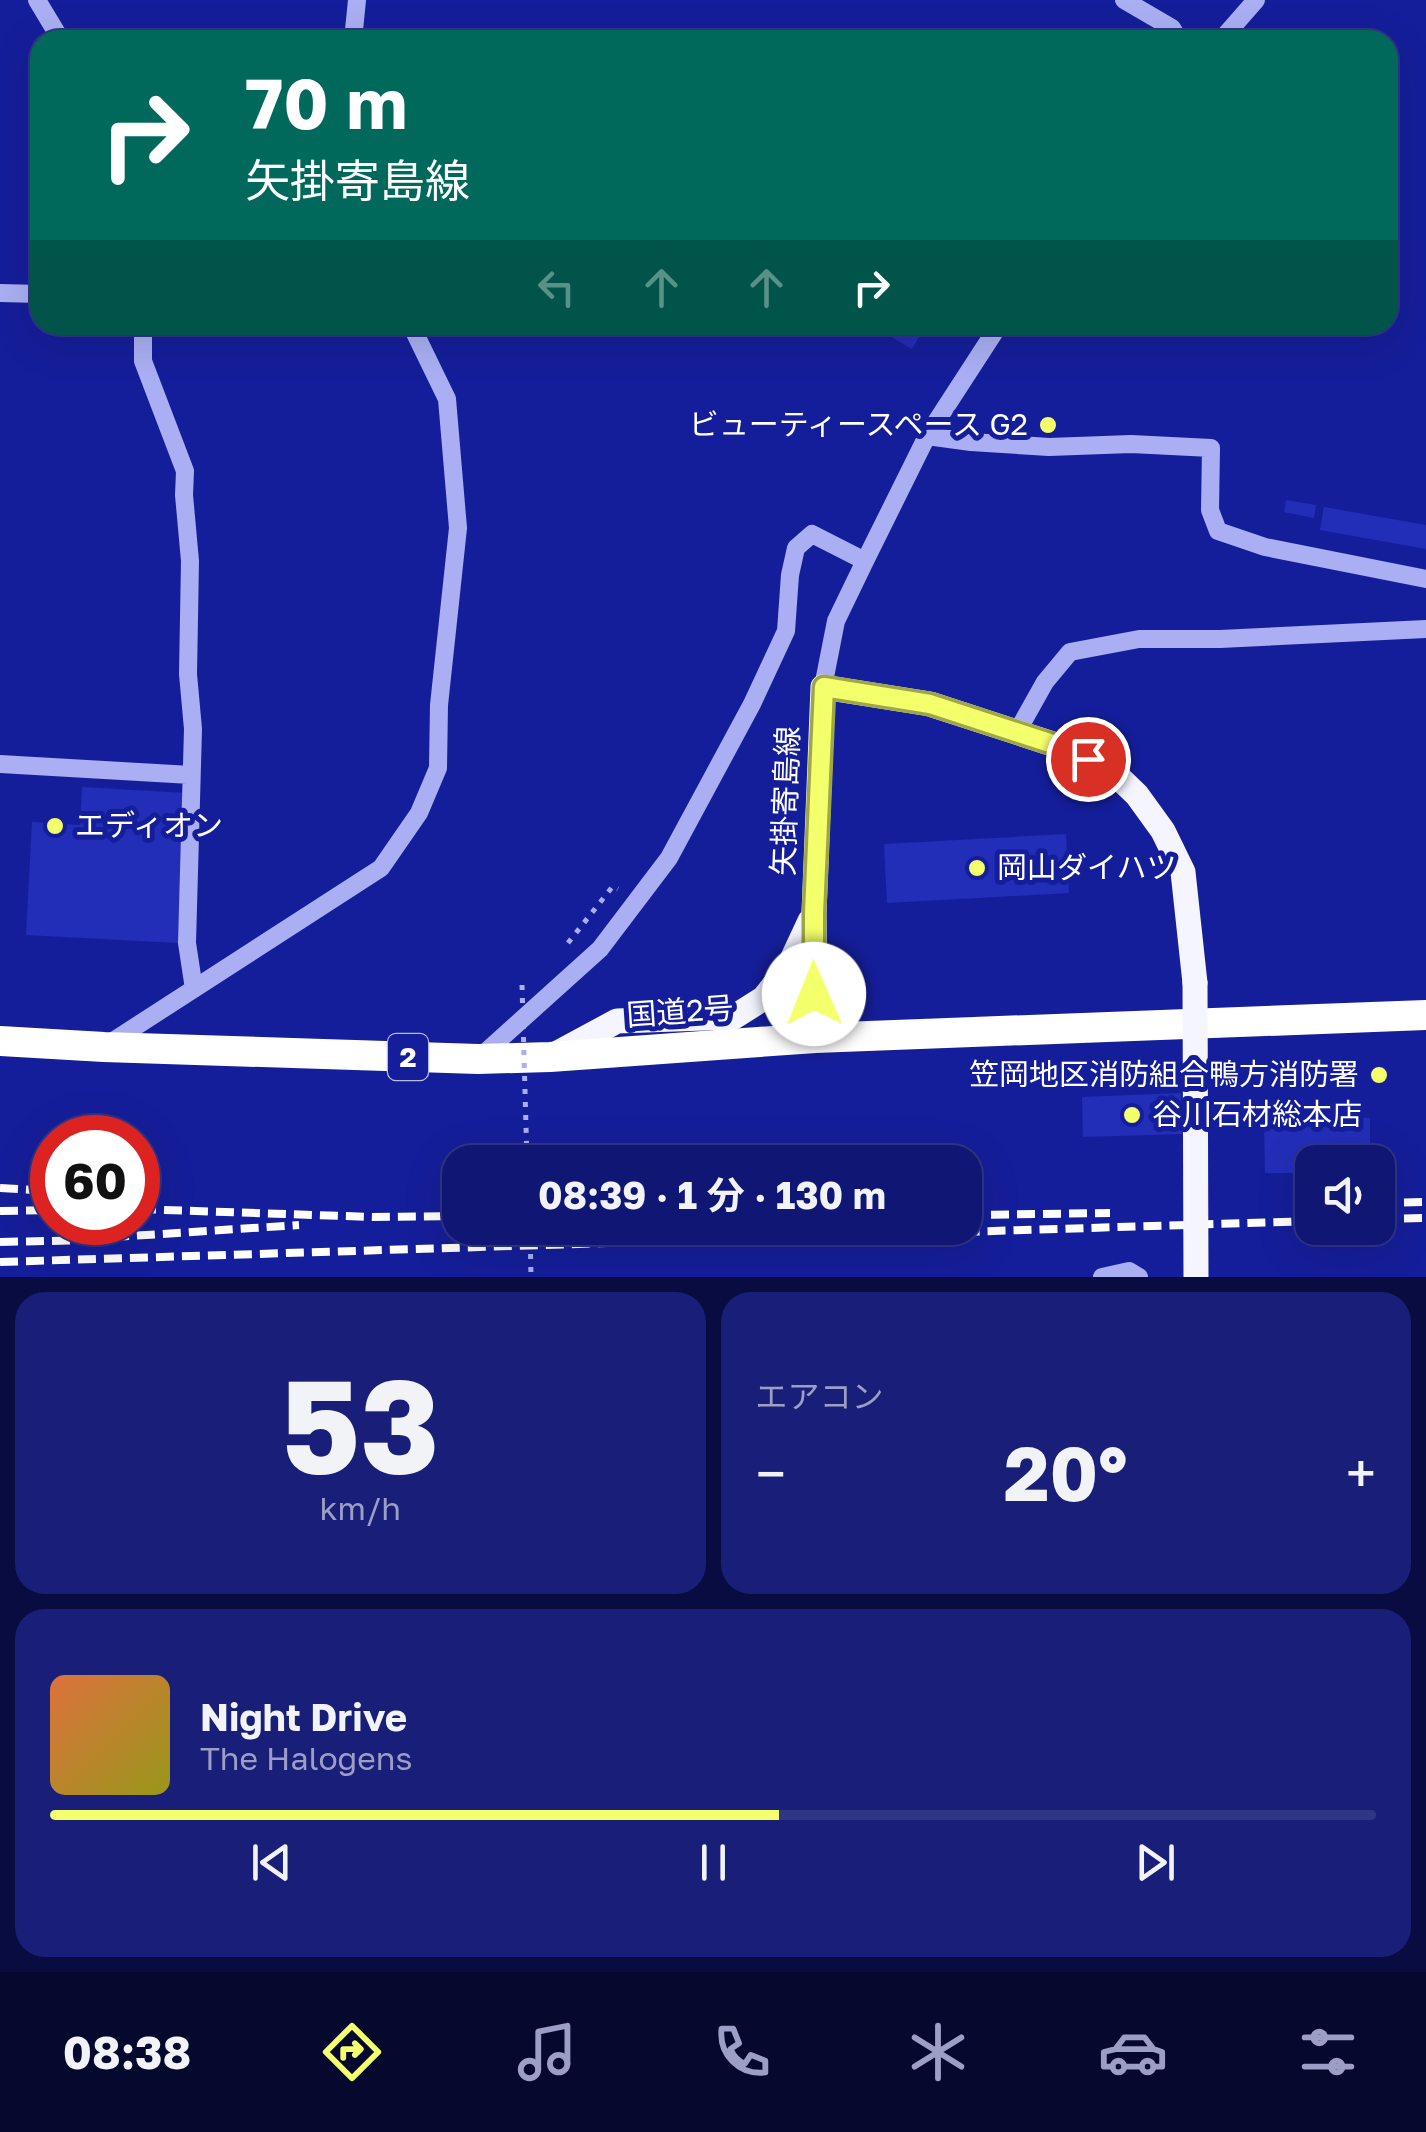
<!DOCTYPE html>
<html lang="ja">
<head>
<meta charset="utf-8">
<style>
	body { margin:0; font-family:"Golos Text","Noto Sans JP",sans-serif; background:#191f79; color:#f1f3f6; height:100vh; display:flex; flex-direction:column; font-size:38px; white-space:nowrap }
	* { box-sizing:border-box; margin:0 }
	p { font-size:32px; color:#9c9fc5 }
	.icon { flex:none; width:55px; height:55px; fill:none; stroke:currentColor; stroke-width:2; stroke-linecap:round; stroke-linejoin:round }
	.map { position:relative; height:1277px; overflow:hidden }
	.drawer { display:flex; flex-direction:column; gap:15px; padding:15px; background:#090c40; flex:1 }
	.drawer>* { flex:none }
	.banner { position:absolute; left:30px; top:30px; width:1368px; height:305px; border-radius:30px; box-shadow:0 10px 40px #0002,0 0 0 2px #303586; background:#00695c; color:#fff; overflow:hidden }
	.tools { position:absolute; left:1295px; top:1145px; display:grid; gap:20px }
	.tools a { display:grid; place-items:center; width:100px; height:100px; border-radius:20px; background:#101674; box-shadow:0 10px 40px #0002,0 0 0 2px #303586; font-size:50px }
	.speed { position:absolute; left:30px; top:1115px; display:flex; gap:20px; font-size:50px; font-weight:700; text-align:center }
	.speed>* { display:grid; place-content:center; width:130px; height:130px; border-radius:50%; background:#101674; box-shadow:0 10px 40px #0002,0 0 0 2px #303586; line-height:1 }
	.speed .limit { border:15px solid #d22; background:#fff; color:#111 }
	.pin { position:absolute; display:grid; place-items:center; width:85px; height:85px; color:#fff; margin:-42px; border:5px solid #fff; border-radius:50%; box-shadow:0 2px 10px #0007 }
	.me { position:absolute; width:110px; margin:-55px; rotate:359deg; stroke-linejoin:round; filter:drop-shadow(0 0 8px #0008) }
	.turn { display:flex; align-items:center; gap:35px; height:210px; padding:0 50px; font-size:45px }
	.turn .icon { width:130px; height:130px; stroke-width:2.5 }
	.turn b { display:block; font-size:70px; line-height:85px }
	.lanes { display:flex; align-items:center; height:95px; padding:0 50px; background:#0003; justify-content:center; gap:50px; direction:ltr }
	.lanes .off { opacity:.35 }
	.big { font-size:75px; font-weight:700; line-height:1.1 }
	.drawer .tile { flex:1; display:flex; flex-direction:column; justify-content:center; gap:15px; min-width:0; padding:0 35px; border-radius:30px; background:#191f79 }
	.drawer .dial { align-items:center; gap:0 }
	.dial b { font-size:130px; line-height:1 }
	.song { display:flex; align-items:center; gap:30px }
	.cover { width:120px; height:120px; border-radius:15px; background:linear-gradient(135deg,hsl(20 70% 55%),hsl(60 70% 35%)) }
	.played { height:10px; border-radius:5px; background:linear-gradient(90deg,#f3ff6b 55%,#303586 55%) }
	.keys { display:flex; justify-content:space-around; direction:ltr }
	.heat { display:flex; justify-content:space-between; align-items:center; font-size:55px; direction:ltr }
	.drawer .tiles { flex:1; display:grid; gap:15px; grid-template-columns:1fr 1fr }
	.tile:last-child { grid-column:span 2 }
	.trip { position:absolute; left:442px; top:1145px; width:540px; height:100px; border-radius:30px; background:#101674; box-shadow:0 10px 40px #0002,0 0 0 2px #303586; font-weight:700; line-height:100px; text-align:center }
	.dock { display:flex; height:160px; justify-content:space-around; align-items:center; background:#06092e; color:#9c9fc5 }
	.dock .icon { width:70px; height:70px }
	.dock .selected { color:#f3ff6b }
	.dock b { font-size:45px; color:#f1f3f6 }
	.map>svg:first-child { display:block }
</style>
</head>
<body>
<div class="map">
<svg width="1426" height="1277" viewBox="0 0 1426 1277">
	<rect width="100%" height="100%" fill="#151e9a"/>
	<path fill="#232eb8" d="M871,325H926L912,349Z
		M1286,500L1316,505L1314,518L1284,512Z
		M1324,507L1426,525V549L1320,530Z
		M82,787L185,793L178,943L26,935L32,822L80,825Z
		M1066,834L1069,893L887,903L884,844Z
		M1181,1093L1183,1134L1083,1137L1082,1097Z
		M1264,1118H1370V1162H1312V1173H1265Z"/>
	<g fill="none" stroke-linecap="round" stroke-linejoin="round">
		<path stroke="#a9aff2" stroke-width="5" stroke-dasharray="5 8" stroke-linecap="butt" d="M568,943L613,886L618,889"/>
		<path stroke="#a9aff2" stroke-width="18" d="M37,0L61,40
			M1124,0L1172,28L1179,40
			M353,40L357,0
			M1221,40L1256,0
			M0,293L40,294
			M143,325V361L185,471L184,495L190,561L188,674L193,729L187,943L194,989
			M927,436L971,442L1049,447L1131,444L1211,448L1210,510L1218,531L1265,547L1426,579
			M823,687L836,621L865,561L927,436L999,325
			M1017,732L1045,682L1070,652L1139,639H1220L1426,629
			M0,764L191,775
			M107,1045L381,868L419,813L438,768L439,705L458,528L447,399L411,325
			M478,1059L600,949L669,858L752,704L786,631L790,575L796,548L812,534L865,561
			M1102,1277L1129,1271L1139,1277"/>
		<path stroke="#f5f5ff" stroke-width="25" d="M815,1038L814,913L823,687L930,704L1065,748L1111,770L1137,795L1163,831L1183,872L1195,983
			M554,1055L617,1021L734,1017L764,998L789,966L810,921"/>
		<path stroke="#fff" stroke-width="30" d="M0,1041L104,1047L478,1059L550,1057L815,1038L1426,1015"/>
		<path stroke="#fff" stroke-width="8" stroke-dasharray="18 8" stroke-linecap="butt" d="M0,1188L52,1191
			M1378,1203L1426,1202
			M138,1209L372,1217L460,1216
			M0,1211L52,1210
			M965,1215L1110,1213
			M1378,1219L1426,1218
			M85,1239L299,1225
			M0,1242L95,1240
			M0,1262L1312,1221"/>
		<path stroke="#a9aff2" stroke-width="5" stroke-dasharray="5 8" stroke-linecap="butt" d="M522,985L527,1162
			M530,1228L531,1277"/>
		<path stroke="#f5f5ff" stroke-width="25" d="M1195,983L1196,1277"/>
	</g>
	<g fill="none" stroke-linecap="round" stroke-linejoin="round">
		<g stroke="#9ea646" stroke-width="25">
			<path id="route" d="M814,994V913L824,687L930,704L1065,748L1088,759"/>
		</g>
		<use href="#route" stroke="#f3ff6b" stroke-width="18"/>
	</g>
	<g fill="#f3ff6b" stroke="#151e9a" stroke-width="4">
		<circle cx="1048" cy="425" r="10"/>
		<circle cx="55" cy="826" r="10"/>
		<circle cx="977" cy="868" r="10"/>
		<circle cx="1379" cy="1075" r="10"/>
		<circle cx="1132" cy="1115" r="10"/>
	</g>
	<g text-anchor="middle" stroke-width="10" stroke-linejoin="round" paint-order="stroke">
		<rect fill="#151e9a" stroke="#b9bce1" stroke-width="2.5" x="388" y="1034" width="40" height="46" rx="8"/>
		<g font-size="28" font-weight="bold" fill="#fff">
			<text x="408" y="1067">2</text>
		</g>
		<g font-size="30" fill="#fff" stroke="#151e9a" text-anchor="start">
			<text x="1028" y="435" text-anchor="end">ビューティースペース G2</text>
			<text x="75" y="836">エディオン</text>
			<text x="997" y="878">岡山ダイハツ</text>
			<text x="1359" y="1085" text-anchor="end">笠岡地区消防組合鴨方消防署</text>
			<text x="1152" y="1125">谷川石材総本店</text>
		</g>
		<g font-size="30" fill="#fff" stroke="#151e9a">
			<text transform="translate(786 801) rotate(-88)" y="10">矢掛寄島線</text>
			<text transform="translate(680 1012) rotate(-4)" y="10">国道2号</text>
		</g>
	</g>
</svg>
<div class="tools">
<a><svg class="icon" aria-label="sound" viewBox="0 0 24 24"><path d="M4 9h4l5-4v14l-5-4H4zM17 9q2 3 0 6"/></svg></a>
</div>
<div class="speed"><div class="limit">60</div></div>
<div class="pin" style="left:1088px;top:759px;background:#d93025"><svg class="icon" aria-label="arrive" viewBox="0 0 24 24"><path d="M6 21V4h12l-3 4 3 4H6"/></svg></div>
<svg class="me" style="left:814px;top:994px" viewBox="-20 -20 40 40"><circle r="19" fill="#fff"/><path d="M0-13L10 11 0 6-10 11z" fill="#f3ff6b"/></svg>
<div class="trip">08:39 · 1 分 · 130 m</div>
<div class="banner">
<div class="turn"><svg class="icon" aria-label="right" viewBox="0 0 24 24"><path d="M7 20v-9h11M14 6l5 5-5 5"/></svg><div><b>70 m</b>矢掛寄島線</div></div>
<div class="lanes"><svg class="icon off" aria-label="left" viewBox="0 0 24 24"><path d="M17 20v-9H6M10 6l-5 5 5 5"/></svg><svg class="icon off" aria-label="ahead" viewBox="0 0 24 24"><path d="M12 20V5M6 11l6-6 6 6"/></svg><svg class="icon off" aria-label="ahead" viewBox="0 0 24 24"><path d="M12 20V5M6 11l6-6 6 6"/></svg><svg class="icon" aria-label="right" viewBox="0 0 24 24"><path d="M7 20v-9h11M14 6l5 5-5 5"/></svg></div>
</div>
</div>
<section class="drawer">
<div class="tiles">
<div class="tile dial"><b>53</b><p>km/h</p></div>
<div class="tile"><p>エアコン</p>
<div class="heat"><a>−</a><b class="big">20°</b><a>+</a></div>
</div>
<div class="tile">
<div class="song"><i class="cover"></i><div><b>Night Drive</b><p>The Halogens</p></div></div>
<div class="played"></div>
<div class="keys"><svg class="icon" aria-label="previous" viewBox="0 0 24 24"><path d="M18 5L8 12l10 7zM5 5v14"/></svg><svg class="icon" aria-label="pause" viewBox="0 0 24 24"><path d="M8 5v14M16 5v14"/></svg><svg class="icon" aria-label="next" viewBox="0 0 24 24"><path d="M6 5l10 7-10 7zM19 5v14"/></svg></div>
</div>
</div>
</section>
<nav class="dock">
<b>08:38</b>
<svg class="icon selected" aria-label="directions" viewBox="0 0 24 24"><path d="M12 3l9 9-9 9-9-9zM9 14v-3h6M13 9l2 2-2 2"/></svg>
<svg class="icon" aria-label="music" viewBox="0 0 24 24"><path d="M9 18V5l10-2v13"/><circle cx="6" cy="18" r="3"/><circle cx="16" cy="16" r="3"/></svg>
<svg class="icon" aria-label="phone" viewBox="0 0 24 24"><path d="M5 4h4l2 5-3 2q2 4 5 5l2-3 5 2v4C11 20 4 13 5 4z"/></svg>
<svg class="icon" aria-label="climate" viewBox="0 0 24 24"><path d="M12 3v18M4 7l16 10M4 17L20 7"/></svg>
<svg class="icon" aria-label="car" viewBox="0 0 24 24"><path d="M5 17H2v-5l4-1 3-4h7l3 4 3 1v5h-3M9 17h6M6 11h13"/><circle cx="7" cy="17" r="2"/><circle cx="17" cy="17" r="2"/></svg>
<svg class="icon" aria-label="filters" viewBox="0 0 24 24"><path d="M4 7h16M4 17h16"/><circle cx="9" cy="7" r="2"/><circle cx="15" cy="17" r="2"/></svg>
</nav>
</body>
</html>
